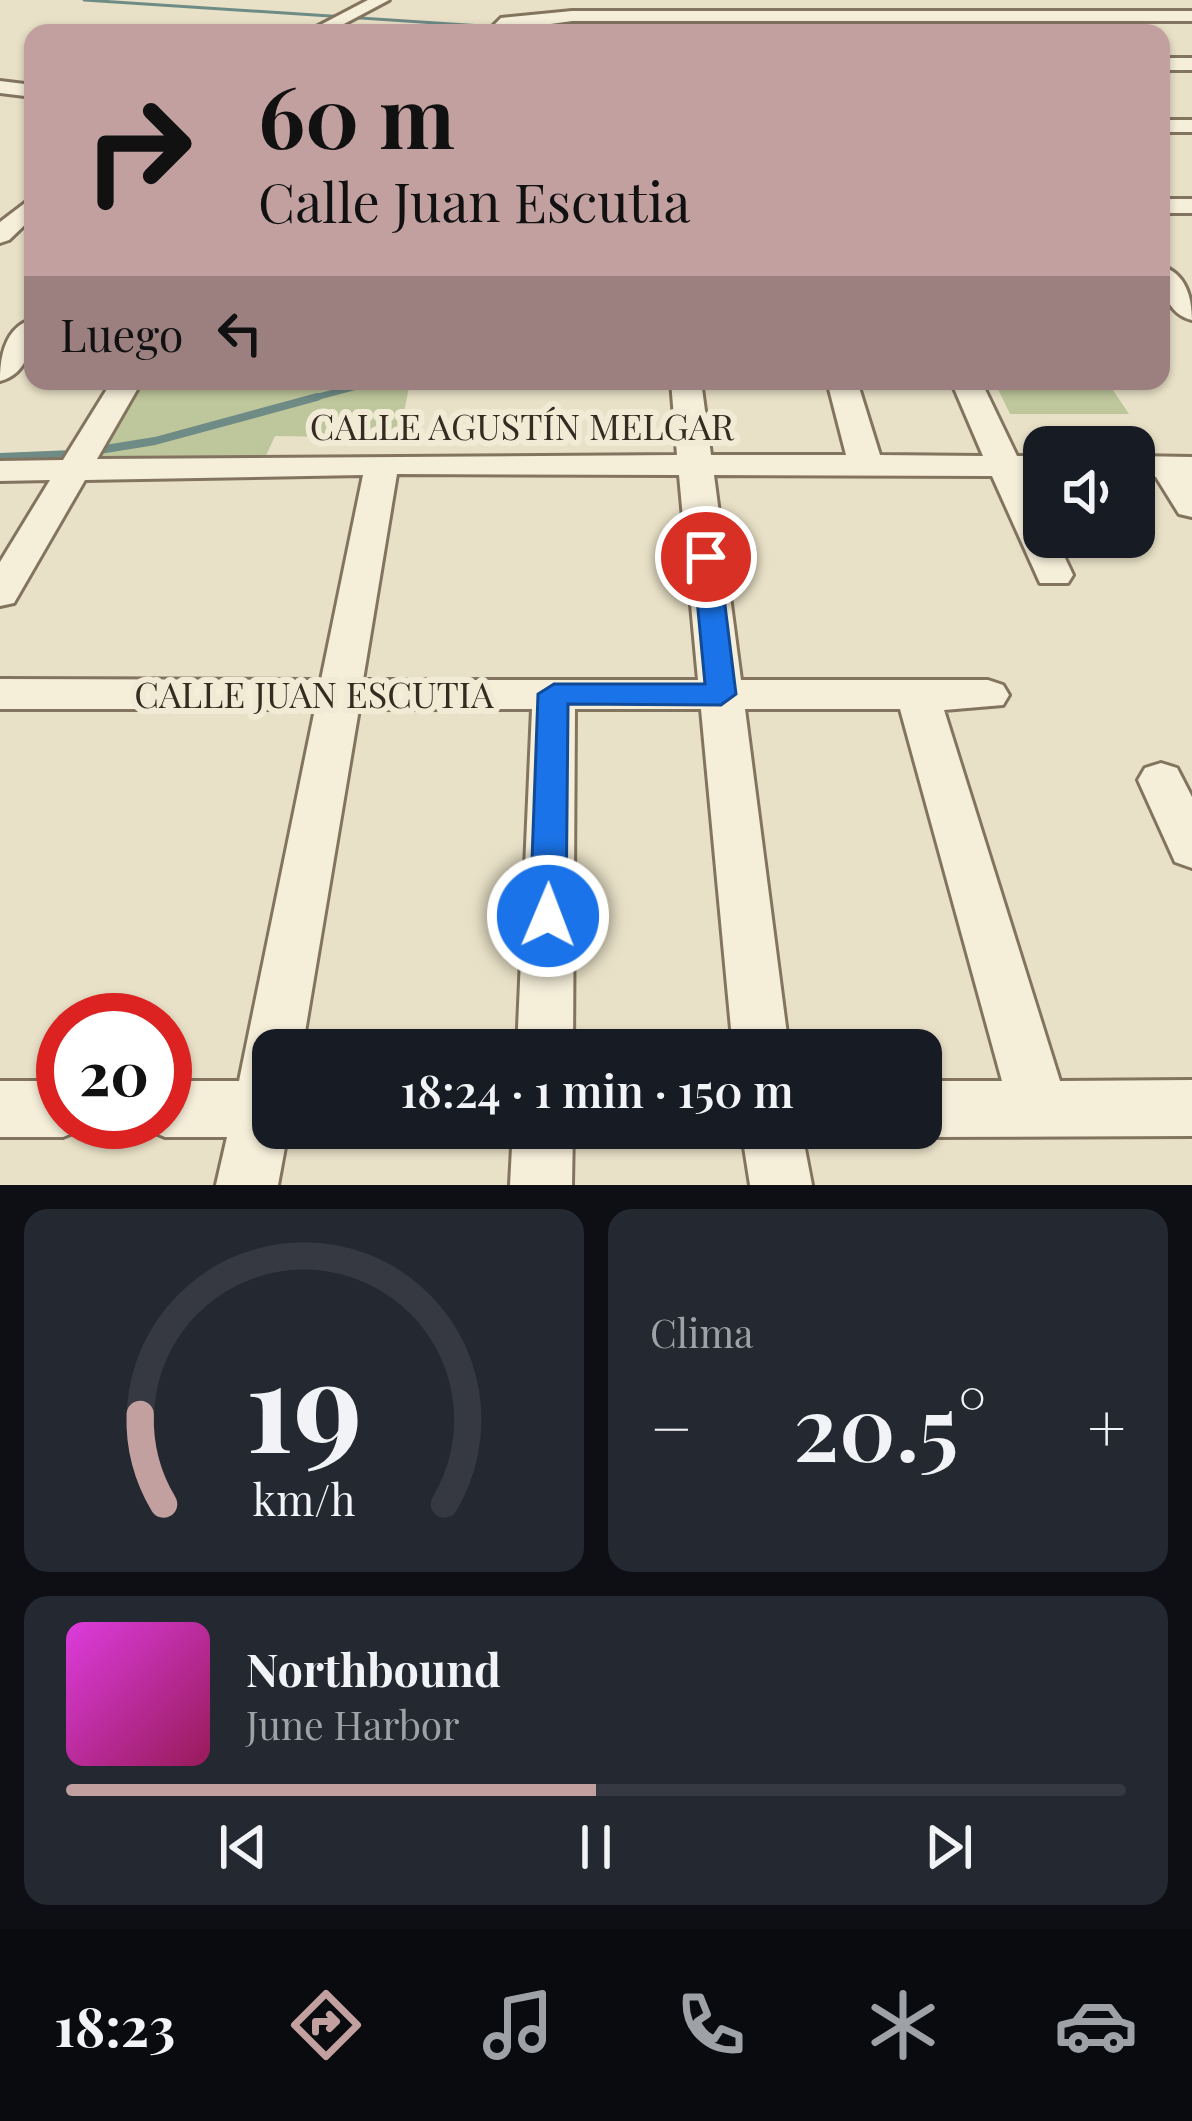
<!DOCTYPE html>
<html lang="es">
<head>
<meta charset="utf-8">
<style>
	body { margin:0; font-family:"Playfair Display",serif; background:#242831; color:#f1f3f6; height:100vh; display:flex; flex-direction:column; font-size:45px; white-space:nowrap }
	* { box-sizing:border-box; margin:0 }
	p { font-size:39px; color:#9ea1a6 }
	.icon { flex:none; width:66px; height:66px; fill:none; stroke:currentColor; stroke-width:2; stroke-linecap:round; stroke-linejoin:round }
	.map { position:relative; height:1185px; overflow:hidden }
	.details { display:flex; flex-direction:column; gap:24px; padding:24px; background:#0d0f14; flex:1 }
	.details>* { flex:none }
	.guide { position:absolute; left:24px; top:24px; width:1146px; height:366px; border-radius:24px; box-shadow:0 3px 9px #0004; background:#c3a0a0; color:#111; overflow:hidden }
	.tools { position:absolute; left:1023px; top:426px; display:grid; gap:24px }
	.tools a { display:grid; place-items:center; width:132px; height:132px; border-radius:24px; background:#171b24; box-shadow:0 3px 9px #0004; font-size:60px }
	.speed { position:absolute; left:36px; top:993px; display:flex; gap:24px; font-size:60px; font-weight:700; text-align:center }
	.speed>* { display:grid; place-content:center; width:156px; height:156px; border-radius:50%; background:#171b24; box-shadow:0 3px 9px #0004; line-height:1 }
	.speed .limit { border:18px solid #d22; background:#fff; color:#111 }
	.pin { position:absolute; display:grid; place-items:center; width:102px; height:102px; color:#fff; margin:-51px; border:6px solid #fff; border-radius:50%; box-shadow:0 3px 12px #0007 }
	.me { position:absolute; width:132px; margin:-66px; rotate:1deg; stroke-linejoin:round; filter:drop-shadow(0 0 9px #0008) }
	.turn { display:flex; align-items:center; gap:42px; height:252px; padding:0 36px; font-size:54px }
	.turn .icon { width:156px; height:156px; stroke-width:2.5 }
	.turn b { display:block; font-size:84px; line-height:102px }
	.then { display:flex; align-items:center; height:114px; padding:0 36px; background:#0003; gap:24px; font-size:45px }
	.big { font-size:90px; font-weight:600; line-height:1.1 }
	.details .card { flex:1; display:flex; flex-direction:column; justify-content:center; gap:18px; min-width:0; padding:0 42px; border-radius:24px; background:#242831 }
	.details .dial { align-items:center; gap:0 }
	.dial svg { height:312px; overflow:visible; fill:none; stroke:#363941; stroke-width:7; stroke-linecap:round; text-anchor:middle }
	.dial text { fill:#f1f3f6; stroke:none }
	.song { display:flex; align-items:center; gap:36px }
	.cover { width:144px; height:144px; border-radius:18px; background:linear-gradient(135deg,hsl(300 70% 55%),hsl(330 70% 35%)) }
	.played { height:12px; border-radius:6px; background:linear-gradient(90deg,#c3a0a0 50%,#363941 50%) }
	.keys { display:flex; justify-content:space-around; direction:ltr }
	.heat { display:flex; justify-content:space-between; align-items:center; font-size:66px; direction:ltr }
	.details .tiles { flex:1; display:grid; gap:24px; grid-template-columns:1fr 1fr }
	.card:last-child { grid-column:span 2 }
	.trip { position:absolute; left:252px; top:1029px; width:690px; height:120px; border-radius:24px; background:#171b24; box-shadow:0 3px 9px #0004; font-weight:600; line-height:120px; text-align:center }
	.dock { display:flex; height:192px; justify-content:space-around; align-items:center; background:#090b0e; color:#9ea1a6 }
	.dock .icon { width:84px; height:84px }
	.dock .current { color:#c3a0a0 }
	.dock b { font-size:54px; color:#f1f3f6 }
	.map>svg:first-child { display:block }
</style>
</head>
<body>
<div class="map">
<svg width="1192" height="1185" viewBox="0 0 1192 1185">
	<rect width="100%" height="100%" fill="#e9e1c7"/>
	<path fill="#bec69c" d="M143,381H425L409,387L399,438L275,436L263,462L91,465Z
		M994,381H1107L1129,414H1010Z"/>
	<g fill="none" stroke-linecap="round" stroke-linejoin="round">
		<path stroke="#6f8b86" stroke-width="3" d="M84,0L497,27
			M524,27L570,26"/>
		<path stroke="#6f8b86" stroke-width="4.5" d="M1161,134L1192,121"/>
		<path stroke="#6f8b86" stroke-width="6" d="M306,400L377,381"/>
		<path stroke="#6f8b86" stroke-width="8" d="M93,451L155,441L317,397
			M0,457L73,454"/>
		<g stroke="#83745f" stroke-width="6">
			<path id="minor" d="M368,0H389L327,33H305Z
				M572,11H1192V21H572L486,33L501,18Z
				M1161,58H1192V70H1161Z
				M0,81L33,85V97L0,93Z
				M1161,120H1192V132H1161Z
				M33,197V217L9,240L0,243V222Z
				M1161,199H1192V213H1161Z
				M1161,266C1186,273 1192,298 1192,320C1167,314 1161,288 1161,266Z
				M33,319C33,344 28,374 0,381C0,356 5,327 33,319Z
				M112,381H142L97,459L677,455L671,381H701L711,455H846L827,381H857L880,455L983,456L951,381H981L1017,456H1044V476H1026L1044,513V537H1055L1073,575L1068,583H1040L992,476L714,475L741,680H988L1003,685L1009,695L1003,705L944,710L1060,1081L1192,1080V1136L921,1137L900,1128H921V1081H1002L900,709H745L789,1050H733L701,709H575L573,1050H517L532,709H359L302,1050H273V1128H294L288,1131L278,1185H216L227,1137H165L144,1128L141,1122H165V1081H239L315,709H0V679L321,680L363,475L85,480L14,603L0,606V562L50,480L0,481V461L63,460ZM397,474L679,475L698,680H363Z
				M1134,456L1192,457V517L1179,514L1156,477L1134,476Z
				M1161,763L1177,768L1192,797V868L1175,862L1138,780L1145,768Z
				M0,1081H63V1122H87L84,1128L63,1137H0Z
				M513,1128H573L572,1185H510Z
				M741,1128H801L812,1185H750Z"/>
		</g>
		<use href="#minor" fill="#f5eed9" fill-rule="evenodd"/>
	</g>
	<path fill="#1a73e8" stroke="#114b97" stroke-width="3" d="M706,549L719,557L736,694L721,705L568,704L566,916L561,927L548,931L535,927L530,916L538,694L554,684H705L693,557Z"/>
	<g text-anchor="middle" stroke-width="12" stroke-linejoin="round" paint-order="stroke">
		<g font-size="36" fill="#352b20" stroke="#f1ebd6">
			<text x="522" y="440">CALLE AGUSTÍN MELGAR</text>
			<text x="314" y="708">CALLE JUAN ESCUTIA</text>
		</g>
	</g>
</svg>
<div class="tools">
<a><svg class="icon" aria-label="sound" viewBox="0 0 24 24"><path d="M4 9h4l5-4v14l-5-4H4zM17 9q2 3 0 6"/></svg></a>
</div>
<div class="speed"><div class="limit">20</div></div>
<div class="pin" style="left:706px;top:557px;background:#d93025"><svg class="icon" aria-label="arrive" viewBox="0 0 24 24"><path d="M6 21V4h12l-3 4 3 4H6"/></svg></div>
<svg class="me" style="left:548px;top:916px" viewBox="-20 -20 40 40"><circle r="17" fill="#1a73e8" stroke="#fff" stroke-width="3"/><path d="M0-11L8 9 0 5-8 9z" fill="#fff"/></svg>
<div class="trip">18:24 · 1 min · 150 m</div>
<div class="guide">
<div class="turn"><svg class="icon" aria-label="right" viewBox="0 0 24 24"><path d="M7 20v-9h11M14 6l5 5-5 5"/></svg><div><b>60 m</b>Calle Juan Escutia</div></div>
<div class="then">Luego<svg class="icon" aria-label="left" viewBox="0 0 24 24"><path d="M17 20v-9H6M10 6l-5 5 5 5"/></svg></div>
</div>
</div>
<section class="details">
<div class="tiles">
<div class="card dial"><svg viewBox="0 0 100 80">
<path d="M14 69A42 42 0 1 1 86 69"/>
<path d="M14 69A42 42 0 0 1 8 46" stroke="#c3a0a0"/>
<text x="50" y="56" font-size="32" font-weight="700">19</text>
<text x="50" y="72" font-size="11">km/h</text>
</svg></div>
<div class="card"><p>Clima</p>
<div class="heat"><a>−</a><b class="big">20.5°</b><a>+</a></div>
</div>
<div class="card">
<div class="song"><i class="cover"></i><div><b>Northbound</b><p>June Harbor</p></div></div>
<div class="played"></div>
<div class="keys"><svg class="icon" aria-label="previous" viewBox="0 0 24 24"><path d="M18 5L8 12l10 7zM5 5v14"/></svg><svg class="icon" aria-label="pause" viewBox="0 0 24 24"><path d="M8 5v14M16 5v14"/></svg><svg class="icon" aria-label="next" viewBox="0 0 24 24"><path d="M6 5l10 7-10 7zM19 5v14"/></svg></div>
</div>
</div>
</section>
<nav class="dock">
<b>18:23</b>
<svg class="icon current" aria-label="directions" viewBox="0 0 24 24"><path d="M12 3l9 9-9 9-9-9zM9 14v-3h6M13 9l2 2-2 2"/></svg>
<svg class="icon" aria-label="music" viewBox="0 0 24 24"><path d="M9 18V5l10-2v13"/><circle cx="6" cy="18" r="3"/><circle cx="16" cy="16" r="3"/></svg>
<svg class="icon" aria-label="phone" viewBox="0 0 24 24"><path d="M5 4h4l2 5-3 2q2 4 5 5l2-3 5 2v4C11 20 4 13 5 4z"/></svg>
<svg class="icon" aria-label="climate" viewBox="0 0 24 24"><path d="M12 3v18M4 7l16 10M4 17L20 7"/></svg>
<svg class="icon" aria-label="car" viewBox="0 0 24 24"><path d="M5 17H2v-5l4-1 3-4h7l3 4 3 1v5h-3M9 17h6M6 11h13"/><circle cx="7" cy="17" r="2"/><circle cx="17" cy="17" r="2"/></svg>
</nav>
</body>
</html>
